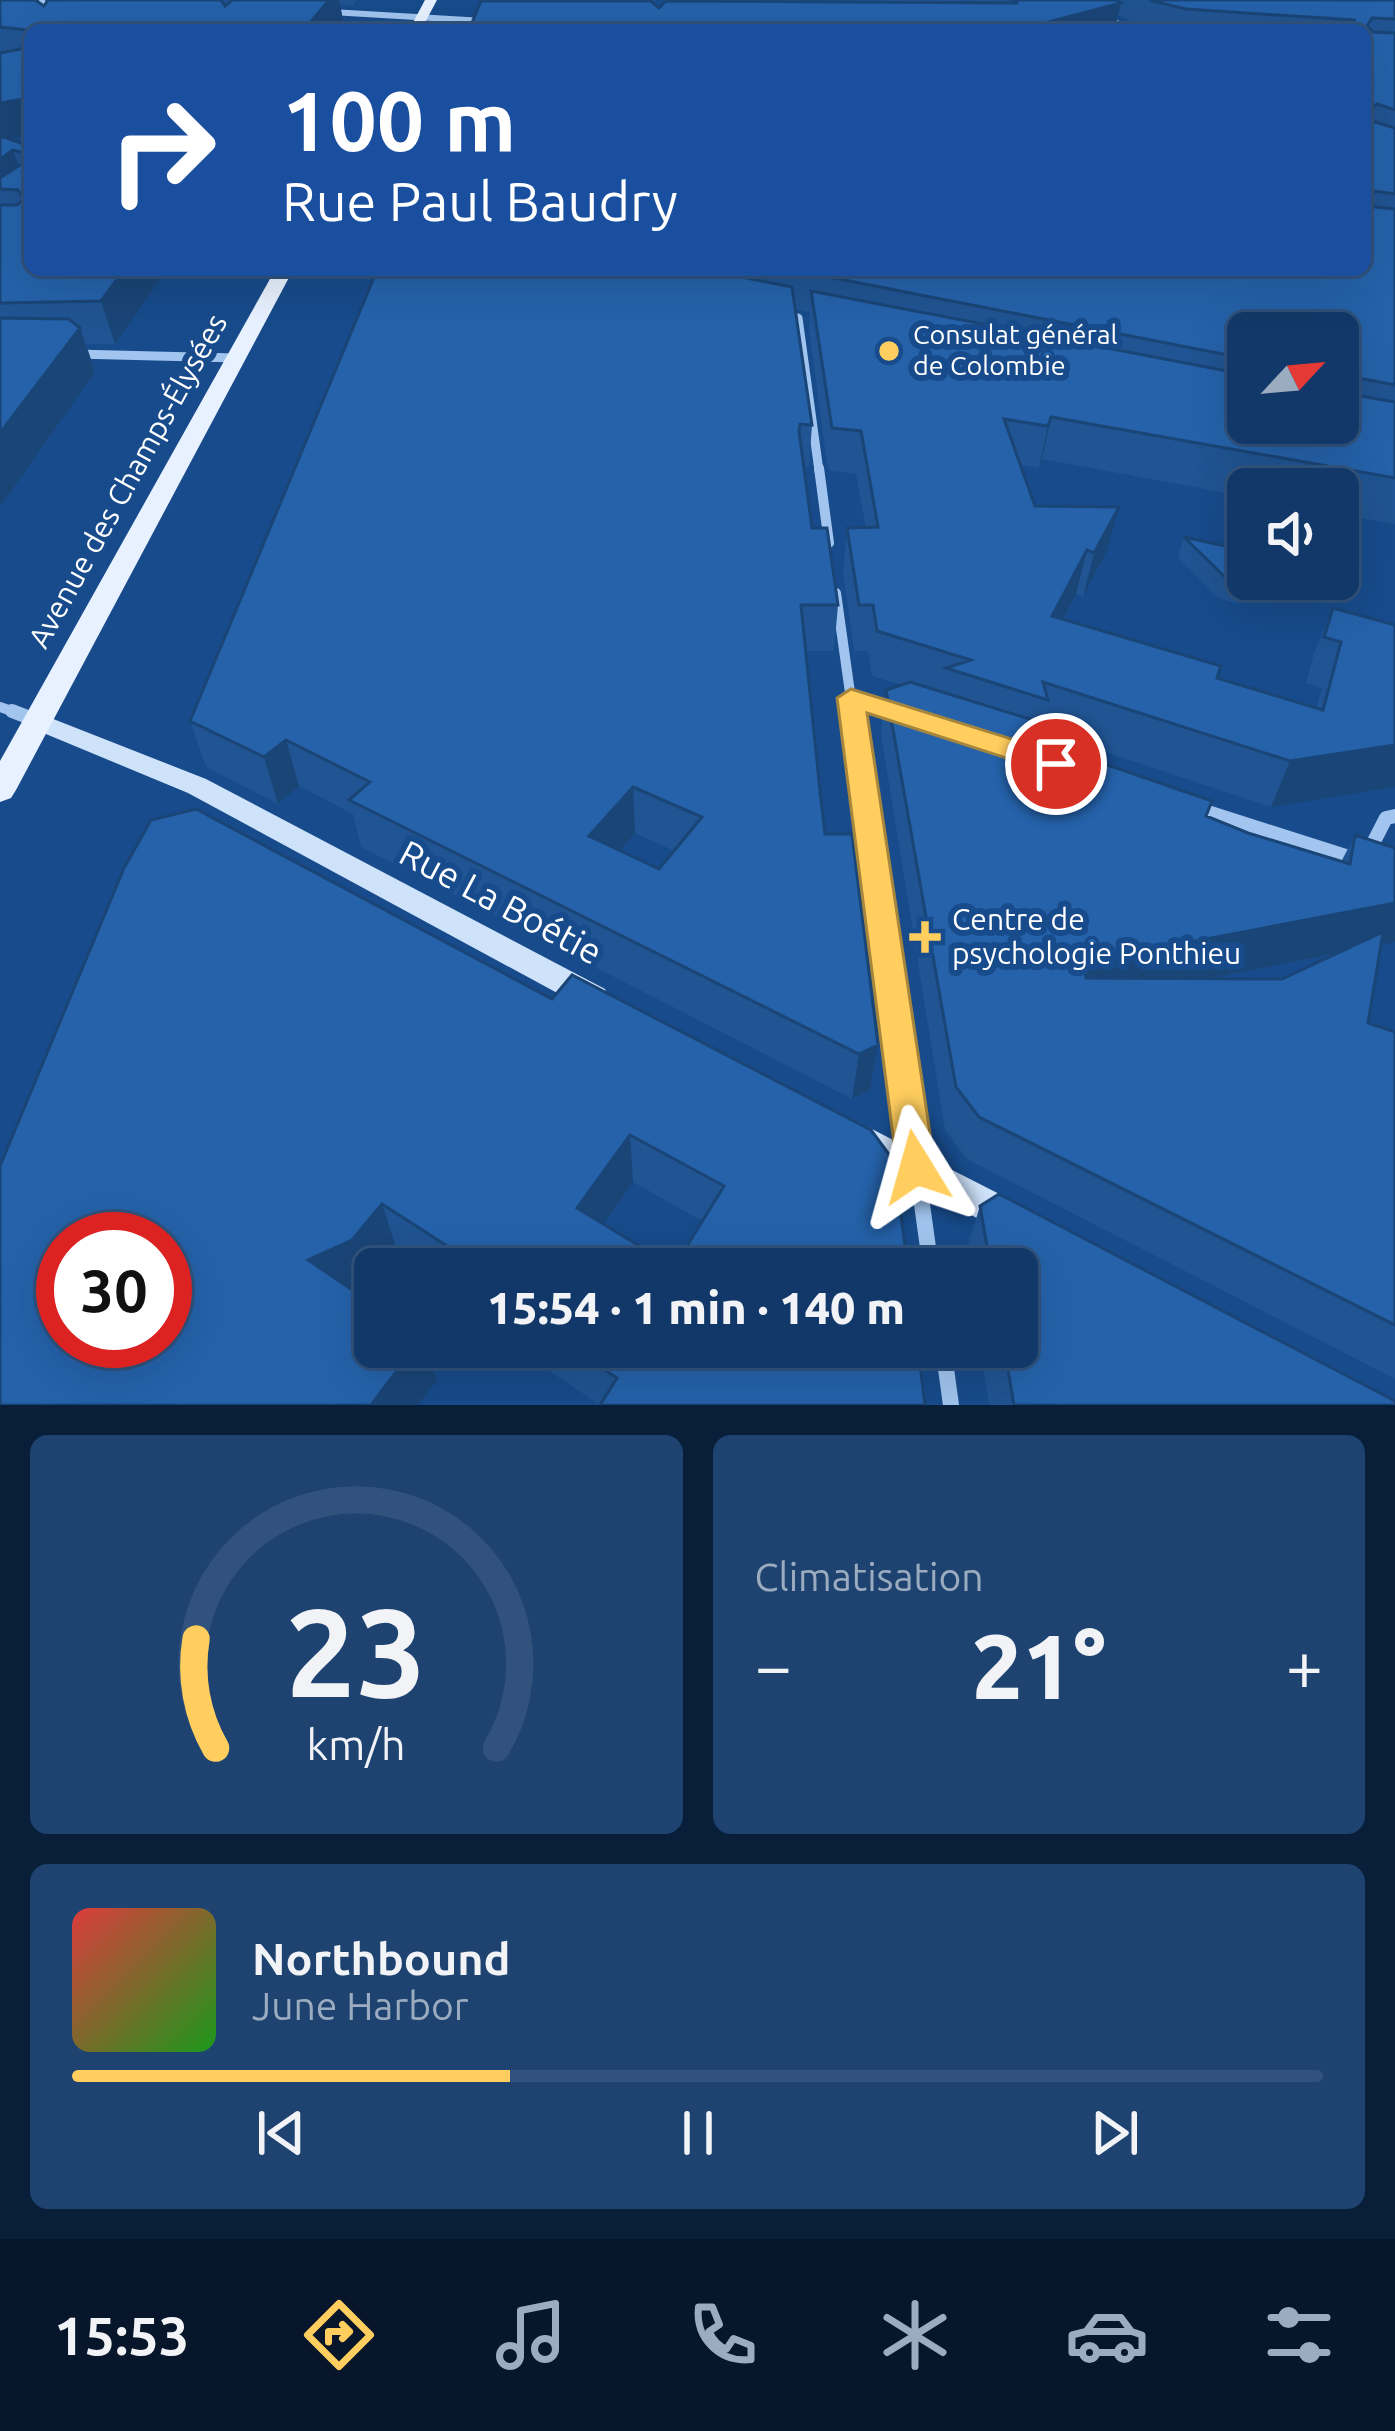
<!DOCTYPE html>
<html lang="fr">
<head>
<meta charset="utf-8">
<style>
	body { margin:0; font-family:Ubuntu,sans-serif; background:#1e4371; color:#f1f3f6; height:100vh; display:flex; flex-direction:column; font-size:45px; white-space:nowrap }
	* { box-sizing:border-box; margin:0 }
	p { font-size:39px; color:#9cacc0 }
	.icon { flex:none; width:66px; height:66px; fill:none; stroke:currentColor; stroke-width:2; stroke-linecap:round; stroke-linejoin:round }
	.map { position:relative; height:1405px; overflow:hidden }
	.panel { display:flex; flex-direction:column; gap:30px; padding:30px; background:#091f39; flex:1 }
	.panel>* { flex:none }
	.top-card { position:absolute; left:24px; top:24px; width:1347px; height:252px; border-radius:18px; box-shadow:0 12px 48px #0002,0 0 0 3px #30527c; background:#1a4fa0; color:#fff; overflow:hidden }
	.needle { width:78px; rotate:64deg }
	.tools { position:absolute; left:1227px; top:312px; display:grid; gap:24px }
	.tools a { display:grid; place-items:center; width:132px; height:132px; border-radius:18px; background:#113868; box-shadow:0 12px 48px #0002,0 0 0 3px #30527c; font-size:60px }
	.speed { position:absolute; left:36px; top:1212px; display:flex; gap:24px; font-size:60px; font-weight:700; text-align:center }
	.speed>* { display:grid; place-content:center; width:156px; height:156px; border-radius:50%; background:#113868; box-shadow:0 12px 48px #0002,0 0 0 3px #30527c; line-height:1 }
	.speed .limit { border:18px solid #d22; background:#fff; color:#111 }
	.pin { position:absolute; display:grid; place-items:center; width:102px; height:102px; color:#fff; margin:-51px; border:6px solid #fff; border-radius:50%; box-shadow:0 3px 12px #0007 }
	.me { position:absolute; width:132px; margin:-66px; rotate:352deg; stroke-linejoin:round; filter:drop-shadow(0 0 9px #0008) }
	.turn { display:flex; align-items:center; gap:42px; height:252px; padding:0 60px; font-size:54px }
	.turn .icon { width:156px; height:156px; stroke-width:2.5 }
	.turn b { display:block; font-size:84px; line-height:102px }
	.big { font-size:90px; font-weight:800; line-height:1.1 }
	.panel .card { flex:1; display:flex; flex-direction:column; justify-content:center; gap:18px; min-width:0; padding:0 42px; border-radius:18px; background:#1e4371 }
	.panel .dial { align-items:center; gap:0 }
	.dial svg { height:312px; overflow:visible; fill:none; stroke:#30527c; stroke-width:7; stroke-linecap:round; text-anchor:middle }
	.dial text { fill:#f1f3f6; stroke:none }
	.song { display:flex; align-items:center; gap:36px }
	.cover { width:144px; height:144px; border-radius:18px; background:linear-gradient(135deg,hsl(0 70% 55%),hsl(120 70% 35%)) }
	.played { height:12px; border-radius:6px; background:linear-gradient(90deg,#ffce5e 35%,#30527c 35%) }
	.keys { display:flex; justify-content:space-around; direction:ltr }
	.heat { display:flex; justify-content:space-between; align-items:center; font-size:66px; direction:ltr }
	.panel .tiles { flex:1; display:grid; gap:30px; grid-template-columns:1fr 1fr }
	.card:last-child { grid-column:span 2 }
	.trip { position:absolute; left:354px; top:1248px; width:684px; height:120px; border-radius:18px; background:#113868; box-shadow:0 12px 48px #0002,0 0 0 3px #30527c; font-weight:800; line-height:120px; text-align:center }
	.tab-bar { display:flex; height:192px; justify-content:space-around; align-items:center; background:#07162a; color:#9cacc0 }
	.tab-bar .icon { width:84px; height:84px }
	.tab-bar .selected { color:#ffce5e }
	.tab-bar b { font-size:54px; color:#f1f3f6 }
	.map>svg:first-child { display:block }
</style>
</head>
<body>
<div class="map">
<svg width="1395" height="1405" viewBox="0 0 1395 1405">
	<rect width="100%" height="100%" fill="#174b8b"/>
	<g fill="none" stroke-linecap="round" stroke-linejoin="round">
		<path stroke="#a1c5ef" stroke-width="6" d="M42,0L52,30
			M331,12L484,21
			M1105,17L1130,30"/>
		<path stroke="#a1c5ef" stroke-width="9" d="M798,318L819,471
			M75,354L236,358"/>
		<path stroke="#a1c5ef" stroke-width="10" d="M819,468L829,543
			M836,593L853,714
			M851,698L896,712
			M0,707L20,714"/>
		<path stroke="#a1c5ef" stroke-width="14" d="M12,711L38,721
			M853,711L896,1021
			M1195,808L1358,860
			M1367,855L1386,818L1395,816"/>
		<path stroke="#a1c5ef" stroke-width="16" d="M896,1018L931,1269
			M943,1347L951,1405"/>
		<path fill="#cee2fa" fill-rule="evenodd" d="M38,713L206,779L605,989L609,998L605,1007L594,1011L583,1007L188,793L29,727L26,721L29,715Z
			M858,1122L1025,1207L1030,1219L1025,1231L1013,1236L1001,1231L846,1148L842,1137L846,1126Z"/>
		<path fill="#e8f1ff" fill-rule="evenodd" d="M425,0H437L421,30H409Z
			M275,270H293L16,790L11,798L0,802V761Z"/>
	</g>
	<path fill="#205492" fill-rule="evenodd" d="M0,0L36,2L44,6L48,0H357L353,6L340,4L343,20L335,30H30V136L9,139L30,146V270H167L115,344H86L95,372L0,507Z
		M656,0L655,5L659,8L668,0H800L799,2H807V0H933L932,2H939L933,0H1395V524L1338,514V489H1248V497L1042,459L1039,468L1021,465L1035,506L1107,551L1083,597L1076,594L1064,619L1217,678L1316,708L1322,688L1306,683L1314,653L1333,608L1395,625V787L1271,807L1057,736L1061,749L1206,816L1248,833L1341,862L1355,835L1381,945L1368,1023L1395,1032V1379L967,1159L945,1130L881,734L886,690L901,685L872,676L868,651H854L843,572L847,528H866L856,474L829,470L827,463L809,329L810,312L795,309L812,425L809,467H804L812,528L838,605L834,651H806L825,834L878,1045L870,1090L852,1099L361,847L353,814L299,786L278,804L206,767L190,721L377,270H1365V30H1147L1118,15L1115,30H469L481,1ZM1248,333H1338V423H1248ZM635,833L674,851L659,869L620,851ZM1337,954L1282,979H1209L1258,969Z
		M1184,537L1246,583L1239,604L1218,598L1178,558Z
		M552,999L908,1269H426L397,1250L375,1269V1278L370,1285L355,1292L375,1347H426L437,1380L0,1405ZM633,1182L702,1221L674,1267L604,1224Z
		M980,1206L1395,1405H989L980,1347H1017V1269H968L965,1254Z
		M514,1347H918L600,1405Z"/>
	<path fill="#1a4577" d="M329,0H339L343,20L335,30H304Z
		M1121,3L1115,30H1029V27Z
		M30,98V136L0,140V103Z
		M13,150L26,188L19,193L18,190L0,189V159Z
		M124,270H167L115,344L101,301Z
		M80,328L95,372L0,507V433Z
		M1051,417L1042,459L1039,468L1048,426Z
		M1119,507L1107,551L1083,597L1094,553Z
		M1087,550L1076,594L1042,661L1052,616Z
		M286,740L299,786L278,804L264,757Z
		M1395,745V787L1271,807L1290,761Z
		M633,787L635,833L593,883L589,836Z
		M1395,903V942L1070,1006L1085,962Z
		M878,1045L870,1090L852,1099L859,1054Z
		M630,1135L633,1182L583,1254L577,1208Z
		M382,1204L397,1250L382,1269H375V1278L370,1285L327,1304L308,1260Z
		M415,1347H426L437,1380L418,1405H371Z"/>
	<path fill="#2562aa" stroke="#1a4577" stroke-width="3" fill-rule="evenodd" d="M0,0H35L44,6L48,0H221L225,6L232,0H329L304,30H30V98L0,103V53L21,49L27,30L0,27Z
		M1010,0H1115L1121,3L1029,27L1040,30H469L481,1H651L659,8L666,1L1018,3Z
		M1149,0H1395V19L1372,18L1367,26L1373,32L1395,33V110L1377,104L1371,108L1372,121L1395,128V194L1375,191L1369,199L1375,207L1395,209V385L1338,374V333H1248V359L793,270H1365V85H1371L1365,62V30H1357L1354,20L1186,9Z
		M0,136L30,146V270H124L101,301L0,303V205H17L24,199L18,190L0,189V178L23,163L24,153L13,150L0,159Z
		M377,270H705L792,287L812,425L800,424L799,431L812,528H827L838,605H801L820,791L825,834H852L878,1045L859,1054L349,800L370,782L286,740L264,757L190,721ZM633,787L702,817L659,869L589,836Z
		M811,291L1248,375V423H1338V392L1395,402V478L1051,417L1048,426L1004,419L1035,506L1119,507L1094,553L1087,550L1052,616L1221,666L1217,678L1323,710L1341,642L1324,637L1333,608L1395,625V745L1290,761L1043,682L1048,700L946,668L971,660L877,631L873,605H859L847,528L878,527L861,431L832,428Z
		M0,318L69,319L80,328L0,433Z
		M1184,537L1248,551L1246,583L1225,577Z
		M910,682L1055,727L1061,749L1212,801L1206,816L1248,833L1350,864L1355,835L1395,848V903L1085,962L1086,978L1282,979L1383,932L1368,1023L1395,1032V1325L979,1117L956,1087L886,690Z
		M196,809L552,999L572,975L871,1130L894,1161L908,1269H476L478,1266L382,1204L352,1240L308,1260L375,1305V1347H415L371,1405H0V1166L124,868L151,820ZM630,1135L724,1186L674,1267L577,1208ZM63,1239H165V1341H63Z
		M999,1194L1395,1401V1405H1014L1004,1347H1017V1269H991L980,1206Z
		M570,1347H918L925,1405H600L617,1378Z"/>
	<path fill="#ffce5e" stroke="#a6863d" stroke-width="3" d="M851,689L1066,756L1070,764L1056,774L867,713L935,1167L929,1180L916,1185L902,1180L897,1167L837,698Z"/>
	<g fill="#ffce5e" stroke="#174b8b" stroke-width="4.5">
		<circle cx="889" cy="351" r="12"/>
		<path d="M919 919h12v12h12v12h-12v12h-12v-12h-12v-12h12z"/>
	</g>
	<g text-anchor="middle" stroke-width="12" stroke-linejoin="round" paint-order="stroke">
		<g font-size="27" fill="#fff" stroke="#174b8b" text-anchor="start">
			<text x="913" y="344">Consulat général<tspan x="913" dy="31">de Colombie</tspan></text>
		</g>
		<g font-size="30" fill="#fff" stroke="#174b8b">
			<text transform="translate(128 481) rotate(-61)" y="10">Avenue des Champs-Élysées</text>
		</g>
		<g font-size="30" fill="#fff" stroke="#174b8b" text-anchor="start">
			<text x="952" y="930">Centre de<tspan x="952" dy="34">psychologie Ponthieu</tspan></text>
		</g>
		<g font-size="36" fill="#fff" stroke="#174b8b">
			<text transform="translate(501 902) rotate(28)" y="13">Rue La Boétie</text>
		</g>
	</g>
</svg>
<div class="tools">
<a><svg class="needle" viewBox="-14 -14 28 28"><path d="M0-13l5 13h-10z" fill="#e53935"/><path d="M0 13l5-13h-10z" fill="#9cacc0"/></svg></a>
<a><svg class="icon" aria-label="sound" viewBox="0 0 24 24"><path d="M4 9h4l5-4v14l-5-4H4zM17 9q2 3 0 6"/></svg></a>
</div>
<div class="speed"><div class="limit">30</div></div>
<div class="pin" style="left:1056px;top:764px;background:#d93025"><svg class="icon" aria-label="arrive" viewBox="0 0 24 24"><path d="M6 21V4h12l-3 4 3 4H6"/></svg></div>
<svg class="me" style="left:916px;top:1167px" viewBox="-20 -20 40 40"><path d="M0-17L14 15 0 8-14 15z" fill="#ffce5e" stroke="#fff" stroke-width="4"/></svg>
<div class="trip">15:54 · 1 min · 140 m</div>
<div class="top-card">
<div class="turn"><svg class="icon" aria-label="right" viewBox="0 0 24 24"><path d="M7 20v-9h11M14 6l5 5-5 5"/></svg><div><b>100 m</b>Rue Paul Baudry</div></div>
</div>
</div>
<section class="panel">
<div class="tiles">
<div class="card dial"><svg viewBox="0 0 100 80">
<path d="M14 69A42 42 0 1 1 86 69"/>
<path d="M14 69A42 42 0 0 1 9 41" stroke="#ffce5e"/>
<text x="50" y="56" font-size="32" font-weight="700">23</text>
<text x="50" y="72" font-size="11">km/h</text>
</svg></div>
<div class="card"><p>Climatisation</p>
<div class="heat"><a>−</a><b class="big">21°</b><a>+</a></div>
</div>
<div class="card">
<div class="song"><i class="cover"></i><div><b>Northbound</b><p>June Harbor</p></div></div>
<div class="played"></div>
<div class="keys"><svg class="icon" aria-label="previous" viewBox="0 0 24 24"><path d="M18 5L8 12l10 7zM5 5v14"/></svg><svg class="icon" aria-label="pause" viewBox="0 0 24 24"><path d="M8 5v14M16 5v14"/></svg><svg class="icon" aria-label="next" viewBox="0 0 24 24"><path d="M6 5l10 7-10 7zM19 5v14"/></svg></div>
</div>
</div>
</section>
<nav class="tab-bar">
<b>15:53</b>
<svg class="icon selected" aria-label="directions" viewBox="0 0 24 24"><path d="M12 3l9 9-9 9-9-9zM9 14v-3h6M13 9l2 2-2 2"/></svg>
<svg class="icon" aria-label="music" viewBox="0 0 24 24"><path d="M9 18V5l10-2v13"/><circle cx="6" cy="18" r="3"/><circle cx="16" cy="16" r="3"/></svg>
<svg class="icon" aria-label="phone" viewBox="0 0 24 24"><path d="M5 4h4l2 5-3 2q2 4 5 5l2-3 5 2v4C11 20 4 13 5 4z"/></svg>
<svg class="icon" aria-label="climate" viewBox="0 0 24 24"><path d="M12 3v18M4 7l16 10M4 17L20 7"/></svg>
<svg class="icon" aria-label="car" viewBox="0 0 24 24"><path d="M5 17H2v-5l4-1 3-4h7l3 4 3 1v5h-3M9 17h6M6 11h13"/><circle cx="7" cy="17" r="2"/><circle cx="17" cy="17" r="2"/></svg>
<svg class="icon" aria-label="filters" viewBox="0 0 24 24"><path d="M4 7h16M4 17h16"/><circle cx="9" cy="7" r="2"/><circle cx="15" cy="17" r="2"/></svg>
</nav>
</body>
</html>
